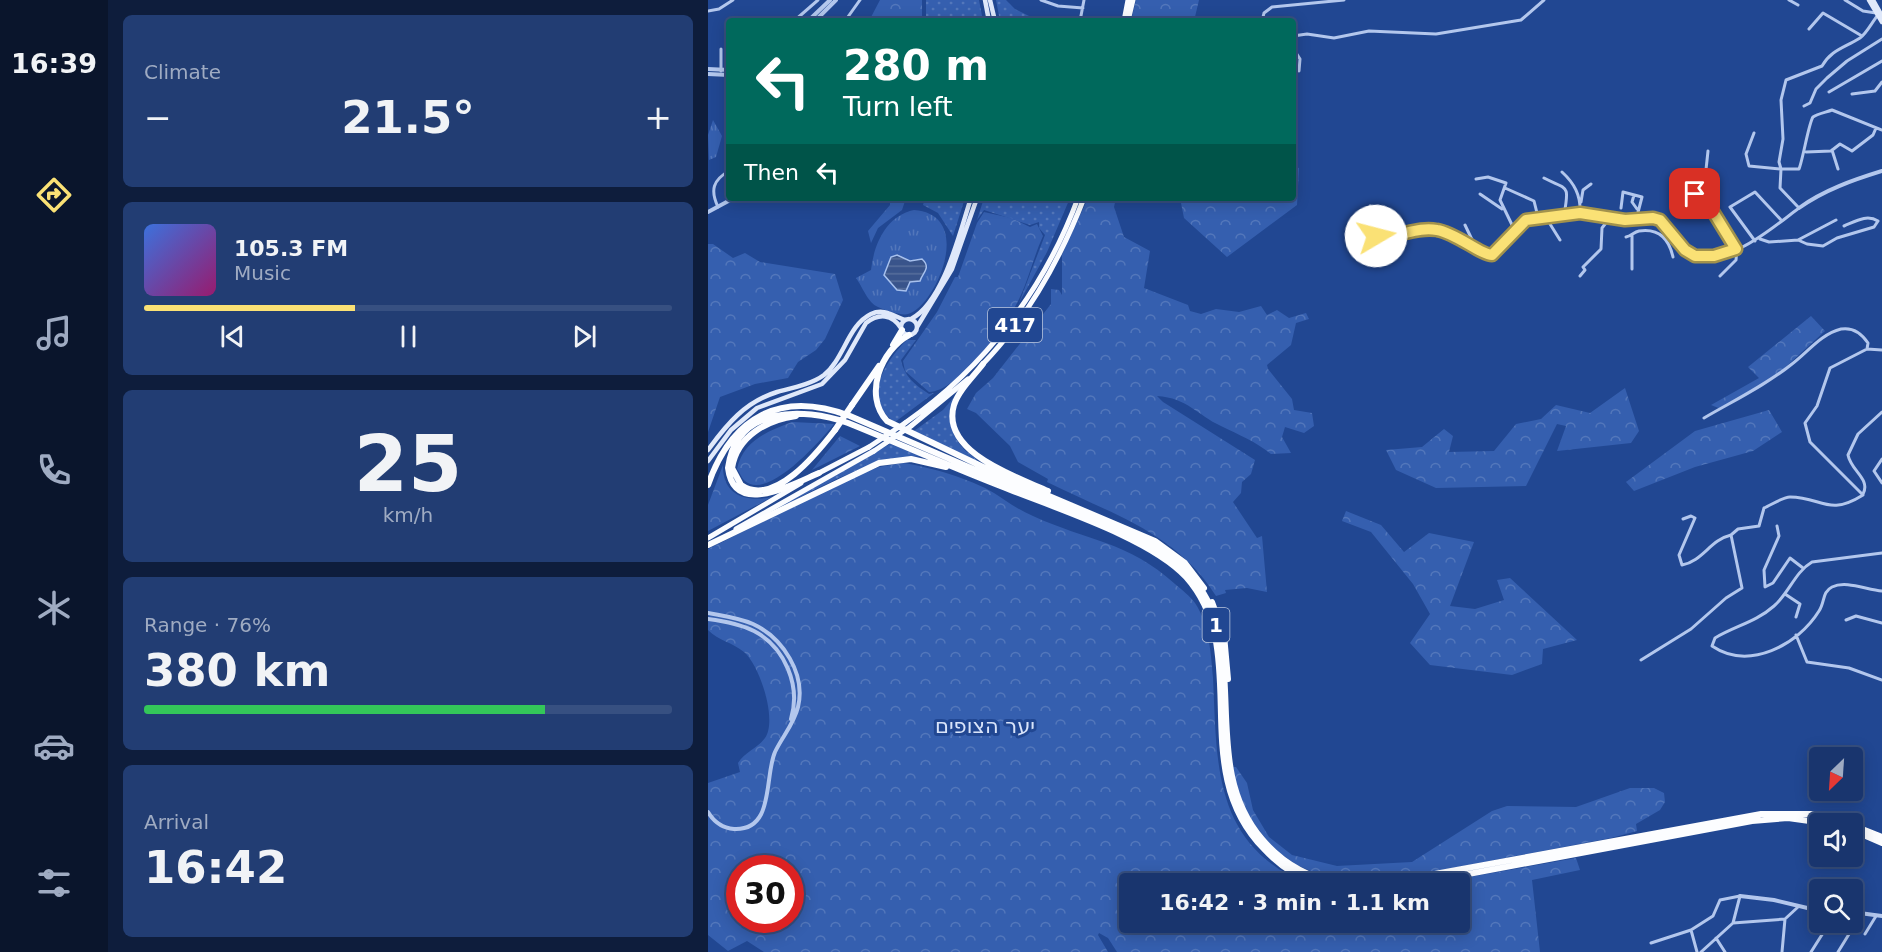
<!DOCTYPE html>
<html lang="en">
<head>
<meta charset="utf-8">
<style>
	body { margin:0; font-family:"DejaVu Sans","Noto Sans Hebrew",sans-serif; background:#223d73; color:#f1f3f6; height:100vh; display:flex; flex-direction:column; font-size:22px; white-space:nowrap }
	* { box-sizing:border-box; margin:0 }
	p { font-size:20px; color:#9fabc2 }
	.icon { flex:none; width:33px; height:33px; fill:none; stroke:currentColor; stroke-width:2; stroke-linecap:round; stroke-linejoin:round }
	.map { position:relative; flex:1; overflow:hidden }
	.drawer { display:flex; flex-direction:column; gap:15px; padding:15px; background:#0e1d3c; width:600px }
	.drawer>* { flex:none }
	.banner { position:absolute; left:18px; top:18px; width:570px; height:183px; border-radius:6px; box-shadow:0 3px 15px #0003,0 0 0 2px #375081; background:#00695c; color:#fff; overflow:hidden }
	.needle { width:39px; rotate:205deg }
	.fabs { position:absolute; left:1101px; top:747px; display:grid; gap:12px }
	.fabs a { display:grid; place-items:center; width:54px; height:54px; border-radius:6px; background:#19356e; box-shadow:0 3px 15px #0003,0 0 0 2px #375081; font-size:30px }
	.speed { position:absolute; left:18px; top:855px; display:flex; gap:12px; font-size:30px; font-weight:700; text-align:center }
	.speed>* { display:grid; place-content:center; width:78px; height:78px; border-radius:50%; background:#19356e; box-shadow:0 3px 15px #0003,0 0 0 2px #375081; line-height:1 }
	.speed .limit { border:9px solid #d22; background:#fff; color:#111 }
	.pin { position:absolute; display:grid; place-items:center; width:51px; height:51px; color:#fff; margin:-26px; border-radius:12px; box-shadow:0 3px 9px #0006 }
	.me { position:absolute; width:66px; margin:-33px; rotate:82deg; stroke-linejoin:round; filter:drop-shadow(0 0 4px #0008) }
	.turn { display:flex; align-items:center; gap:21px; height:126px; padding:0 18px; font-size:27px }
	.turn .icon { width:78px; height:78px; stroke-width:2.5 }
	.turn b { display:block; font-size:42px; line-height:51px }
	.then { display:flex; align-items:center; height:57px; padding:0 18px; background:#0003; gap:12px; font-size:22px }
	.big { font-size:45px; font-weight:800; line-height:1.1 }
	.drawer .card { flex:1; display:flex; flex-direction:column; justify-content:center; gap:9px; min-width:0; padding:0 21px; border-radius:9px; background:#223d73 }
	.drawer .dial { align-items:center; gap:0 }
	.dial b { font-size:78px; line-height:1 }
	.song { display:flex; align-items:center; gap:18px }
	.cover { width:72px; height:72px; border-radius:9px; background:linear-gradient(135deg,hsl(220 70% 55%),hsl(320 70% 35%)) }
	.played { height:6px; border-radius:3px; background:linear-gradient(90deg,#fae175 40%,#375081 40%) }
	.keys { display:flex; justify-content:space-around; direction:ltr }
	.heat { display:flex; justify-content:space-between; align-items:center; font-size:33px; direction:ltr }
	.charge { height:9px; border-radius:4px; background:linear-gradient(90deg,#34c759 76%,#375081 0) }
	.trip { position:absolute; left:411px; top:873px; width:351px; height:60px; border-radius:6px; background:#19356e; box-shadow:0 3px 15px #0003,0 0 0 2px #375081; font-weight:800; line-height:60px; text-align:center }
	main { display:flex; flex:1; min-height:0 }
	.tabs { display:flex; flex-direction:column; width:108px; justify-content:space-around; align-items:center; background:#0a152c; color:#9fabc2 }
	.tabs .icon { width:42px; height:42px }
	.tabs .selected { color:#fae175 }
	.tabs b { font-size:27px; color:#f1f3f6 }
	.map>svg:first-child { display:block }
</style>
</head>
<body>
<main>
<nav class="tabs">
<b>16:39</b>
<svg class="icon selected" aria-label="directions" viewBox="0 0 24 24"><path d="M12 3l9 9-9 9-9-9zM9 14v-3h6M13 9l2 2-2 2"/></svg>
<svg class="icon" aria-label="music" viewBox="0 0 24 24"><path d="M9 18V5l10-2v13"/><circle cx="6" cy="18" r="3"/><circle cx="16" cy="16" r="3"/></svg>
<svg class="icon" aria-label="phone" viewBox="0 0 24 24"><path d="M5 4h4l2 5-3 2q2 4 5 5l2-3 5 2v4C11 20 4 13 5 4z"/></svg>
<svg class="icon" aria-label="climate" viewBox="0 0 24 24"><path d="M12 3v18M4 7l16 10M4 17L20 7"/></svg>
<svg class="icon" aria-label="car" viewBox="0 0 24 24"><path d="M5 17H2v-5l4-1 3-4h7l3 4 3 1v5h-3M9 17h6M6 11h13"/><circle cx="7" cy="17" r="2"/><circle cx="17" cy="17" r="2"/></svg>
<svg class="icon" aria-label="filters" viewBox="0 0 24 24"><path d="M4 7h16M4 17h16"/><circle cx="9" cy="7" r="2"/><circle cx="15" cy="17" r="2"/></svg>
</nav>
<section class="drawer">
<div class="card"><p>Climate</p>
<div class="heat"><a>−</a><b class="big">21.5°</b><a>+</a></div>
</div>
<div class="card">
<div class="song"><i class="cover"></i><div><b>105.3 FM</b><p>Music</p></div></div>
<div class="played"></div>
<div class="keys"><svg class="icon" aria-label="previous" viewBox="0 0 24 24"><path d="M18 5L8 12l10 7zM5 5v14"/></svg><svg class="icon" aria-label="pause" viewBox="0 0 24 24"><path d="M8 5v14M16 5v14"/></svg><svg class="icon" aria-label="next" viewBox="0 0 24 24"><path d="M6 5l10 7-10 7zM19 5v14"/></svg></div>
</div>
<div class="card dial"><b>25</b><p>km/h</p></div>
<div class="card"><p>Range · 76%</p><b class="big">380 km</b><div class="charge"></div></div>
<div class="card"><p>Arrival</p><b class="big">16:42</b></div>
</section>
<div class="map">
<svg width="1174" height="952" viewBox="0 0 1174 952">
	<defs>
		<pattern id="grass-dots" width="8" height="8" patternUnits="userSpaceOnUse" patternTransform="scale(1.5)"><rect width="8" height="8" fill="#355faf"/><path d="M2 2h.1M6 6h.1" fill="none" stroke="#5377bb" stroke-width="1.8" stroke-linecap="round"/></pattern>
		<pattern id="forest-crowns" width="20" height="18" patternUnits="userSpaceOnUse" patternTransform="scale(1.5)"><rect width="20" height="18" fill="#355faf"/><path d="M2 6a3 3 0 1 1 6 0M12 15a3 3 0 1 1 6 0" fill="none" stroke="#5377bb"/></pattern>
		<pattern id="park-tufts" width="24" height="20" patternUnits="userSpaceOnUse" patternTransform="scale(1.5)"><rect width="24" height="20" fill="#355faf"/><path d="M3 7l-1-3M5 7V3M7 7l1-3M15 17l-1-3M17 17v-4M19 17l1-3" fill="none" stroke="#5377bb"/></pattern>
		<pattern id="water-rules" width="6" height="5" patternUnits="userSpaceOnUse" patternTransform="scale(1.5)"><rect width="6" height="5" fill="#39548b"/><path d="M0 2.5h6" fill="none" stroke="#576e9c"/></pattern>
	</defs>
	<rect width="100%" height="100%" fill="#214792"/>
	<path fill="url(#grass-dots)" d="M218,0H271L275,21H218Z
		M288,0H298L307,9L331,21H292Z
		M217,198H257L245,236L230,213L215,205Z
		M276,198H362L339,252L311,303L337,235L331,228V222L322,225L276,210L269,220Z
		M199,340H208L193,360C196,376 207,385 221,394L226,393L187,422C153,400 177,361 199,340Z
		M247,396C238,417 242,437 259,452C264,456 267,457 270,462L206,431L235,410Z
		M182,444L216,457C167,452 96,497 51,518Z"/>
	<path fill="url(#forest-crowns)" fill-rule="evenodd" d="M172,0H214V21H161Z
		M428,0H491L486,21H423Z
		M585,167L591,168L589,205L519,257L476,218L472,198H585Z
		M182,198H198L194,210L170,228L163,243L160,231L182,205Z
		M380,198H408L406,207L416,237L442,251L436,288L480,305L482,311L493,314L508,309L531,312L553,306L559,315L569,310L581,318L598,313L601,319L588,323L583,345L559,365L560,369L584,399L586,410L604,413L606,426L596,433L577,427L574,437L583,453L563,454C547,441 531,435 513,426C489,415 480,398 449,396L455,402L547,460L543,474L534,482L533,493L525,502L549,538L554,536L559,592L539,588L517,590L518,593L508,596C468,532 403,514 339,482L340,479L310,462L302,446L268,413L259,409L268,393L285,378L343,304V289L351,290L354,295V255Z
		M276,212L303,218L322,227L329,224L335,236C324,260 319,288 305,310C291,333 250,391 221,392L197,371L195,361L229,312L247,277H250L269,223Z
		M0,244H5L25,258L37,253L52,262L127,274L135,300L117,339L108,350L90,362L80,378L47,384L12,397L0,432Z
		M1103,316L1117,331L1071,373L1013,409L1003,405L1051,378L1040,367Z
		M917,388L931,431L923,443L849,451L858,426L849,424L818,486L728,488L688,470L678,450L714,447L736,429L745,436L741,452L786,451L808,424L833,419L848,405L882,413Z
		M1061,410L1074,432L1045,451L987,467L926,491L918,482L987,431Z
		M84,422L126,424C113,440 60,501 37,481C34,479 32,473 29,469C35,441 60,431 84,422Z
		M132,436L152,446L104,470Z
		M195,463C222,467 263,479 286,493C298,501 311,510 325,516C379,541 420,541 467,584C474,590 482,596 487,603C501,624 503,653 505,678C509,764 505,843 597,883L422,884V922H752V884L728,883L868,858L872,870L824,880L832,952H409L400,938L391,933L390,935L400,952H56L39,941L20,951L0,935V783L32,772L30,763C37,752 50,748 57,738C70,720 51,664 36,652C24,642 11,641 0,630V549L150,475L171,467ZM32,868H82V920H32Z
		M15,465C14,495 38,503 64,497L0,531V505Z
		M638,511L673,525L696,552L721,533L766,542L742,606L767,609L796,600L789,580L802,578L869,640L835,649L834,664L804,675L722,665L702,643L722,614L705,584L663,532L634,521Z
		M524,767H528L539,783L545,810L561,837L584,855L629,866L704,862L784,811L799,806L868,807L922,788H946L956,793L957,802L952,810L928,824L929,831L903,838L671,882H636L614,876L589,865L566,849L536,811Z"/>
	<path fill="url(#park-tufts)" fill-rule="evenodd" d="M5,120L14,136L8,157L1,160L0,135Z
		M206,210C269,215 226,308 200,314C194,316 176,310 170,307C160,303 154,286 148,278L163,270C166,244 178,216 206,210ZM189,254L202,260L215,259C225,268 215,273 212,282L202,283L198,291L189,290L176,275L183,257Z"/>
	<path fill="url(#water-rules)" stroke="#a7c1ee" stroke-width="1.5" d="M189,255L202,261L214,259C224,268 214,273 212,281L202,282L198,291L189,290L176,275L183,257Z"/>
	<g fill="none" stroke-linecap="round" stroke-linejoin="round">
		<path stroke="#b3c7ed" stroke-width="3" d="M333,0L350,6L375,8
			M1081,0L1090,5
			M1137,0L1155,11L1168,13
			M0,11L11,9L25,0
			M86,21L110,0
			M137,21L152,0
			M372,21L376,0
			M554,21L556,13L564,7L636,0
			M1101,29L1115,13L1154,36
			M585,36L599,34L626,38L661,31L728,34L813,20L836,0
			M585,48L592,59L591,71
			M13,71V49
			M1121,92L1174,61
			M1144,94L1167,91L1174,82
			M1096,106L1102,103L1108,89L1119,78L1139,61L1174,39
			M1046,133L1038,154L1041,166L1073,169L1071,162L1075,139L1073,100L1078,80L1114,66C1123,50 1136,48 1152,38C1159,33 1164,22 1170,15
			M1124,150L1130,169
			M1000,151L997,179L1001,203
			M1098,152L1123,151L1132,144L1144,151L1165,135L1168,128
			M854,172C866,183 873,195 872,213
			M836,178C859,190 862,183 856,215
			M768,179L780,177L798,183L792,200L806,229
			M797,188L826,201L830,217
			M772,194L794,209
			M987,194C1001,204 1031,242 1028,260L1012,276
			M926,195L924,202L929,209
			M873,202L875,190L883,184
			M662,206L658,216L657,228L668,236C682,238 697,231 711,229C739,225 756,245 780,256L784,255L812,224L825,218L872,213L917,220L945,218L952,220L981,254C1023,266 1060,231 1091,208L1072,188L1073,169H1091C1095,159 1101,122 1105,117C1109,114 1119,112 1124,110L1174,130
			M10,207C2,190 5,180 21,171
			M913,208L915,192L934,197L928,220
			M837,216L852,240
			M757,225L768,248
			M956,236L957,223
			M918,237C923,236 926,232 931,231C951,228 961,239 965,257
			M1052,239L1061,242L1090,240L1099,244L1115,246L1129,238L1166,227L1170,221C1159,214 1148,221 1136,226
			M1090,240L1128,220
			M1047,241L1022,207L1047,192L1074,221
			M924,269V235
			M872,276L877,270L875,267L893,249L894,228L901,219
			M1159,349L1174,350
			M996,418C1025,401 1058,385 1084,364C1100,352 1113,334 1133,329C1145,327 1154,334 1160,343L1159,349L1122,368L1109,406L1097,423L1102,442L1155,495
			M1174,459L1166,471L1174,483
			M1155,494C1163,479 1143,471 1140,455L1150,434L1174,412
			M975,519L983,516L987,518L971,555L974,565C995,561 1002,540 1023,535
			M1069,526L1071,536L1056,570L1057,587L1065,583L1082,558L1095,568
			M1174,553L1104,562C1087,572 1081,593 1066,606C1048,622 1027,626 1007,638L1004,646C1041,671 1090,645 1111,611C1117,602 1114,592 1124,587C1138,580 1159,590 1174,591
			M1077,594L1092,604L1088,617
			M1138,620L1148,616L1174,623
			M1088,635L1099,662L1141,668L1174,680
			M933,660L983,629L1018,598L1034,588L1023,535L1030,529L1051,526L1056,508C1063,505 1075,497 1082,497C1114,497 1120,517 1155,495
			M1025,923L1032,896
			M1157,934L1168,916
			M1008,938L1017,952
			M943,943L983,930
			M989,952L983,930L1005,916L1012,900L1032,896
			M993,952L1025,923L1077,919L1090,907
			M1074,952L1077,919
			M1103,952L1122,922
			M1130,952L1154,913"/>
		<path stroke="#b3c7ed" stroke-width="4" d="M100,21L122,0
			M107,21L128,0
			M0,69L21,70
			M0,74L21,75
			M1091,208C1116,190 1145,180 1174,171
			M0,212L26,198
			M0,613C15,616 31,618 45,624C75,638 98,674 90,707C86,724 74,737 67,752C56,777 67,831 26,829C14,828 6,822 0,812
			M0,619C15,621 32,624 46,631C77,647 93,686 83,719
			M1032,896L1066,900L1112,911
			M1144,912L1174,916"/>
		<path stroke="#dfe8fa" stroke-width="4.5" d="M277,0L281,21
			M282,0L287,21
			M1161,0L1174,22
			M1165,0L1174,16
			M203,319C236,302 252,231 263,198
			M193 327a8 8 0 1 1 16 0a8 8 0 1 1-16 0Z
			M209,327L244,269L269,198
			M0,450C19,424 37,402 69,392C84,388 104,384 116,375C136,359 140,325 163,314C176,308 185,316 197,320
			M0,461L23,430L49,408L114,384L137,360L158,323C171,313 184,314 193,328"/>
		<path stroke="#f9fbff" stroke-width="5" d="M416,21L420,0
			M420,21L425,0
			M273,366C320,318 352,260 376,198
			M197,423C277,367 336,290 370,198
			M203,426L260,379
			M109,474L161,447
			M28,529L166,451
			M0,538L93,483"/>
		<path stroke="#fcfdff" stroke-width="6" d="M201,335C173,350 155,395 179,421L294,476L447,541L477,563L496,588
			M185,345L194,330
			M275,364C265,377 251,390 246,405C232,452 309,477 340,491
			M144,405L171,366
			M88,416C59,420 29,436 24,468L33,485C66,508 110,452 127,430
			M111,473C85,484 26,518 20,468C28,406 95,407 140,423C192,444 243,467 295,487C347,508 442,538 478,577C546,653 477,769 556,849C571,865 588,877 609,884
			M0,485C24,416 73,390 142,416L451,549C473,564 494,585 504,610C532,685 498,774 554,839C574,863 602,878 632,884
			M0,545L171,463L203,459L238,467
			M504,602L516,635L520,679
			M1144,825L1174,837
			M1144,830L1174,843
			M672,884L1053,814H1103L1141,824
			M707,884L1044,821L1080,818L1123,824"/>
		<path stroke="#f9fbff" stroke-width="5" d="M161,447L197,423
			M166,451L203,426"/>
		<path stroke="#fcfdff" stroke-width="6" d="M127,430L144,405"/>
	</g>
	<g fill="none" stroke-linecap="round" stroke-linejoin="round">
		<g stroke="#a2924c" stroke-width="15">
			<path id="route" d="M668,236C689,239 708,226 729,230C748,233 773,255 784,255L818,220L872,213L917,220L945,218L952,220L977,250L987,256H1006L1028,249L1001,205L987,194"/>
		</g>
		<use href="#route" stroke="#fae175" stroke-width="10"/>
	</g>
	<g text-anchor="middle" stroke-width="6" stroke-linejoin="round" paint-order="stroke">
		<g fill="#214792" stroke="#bcc8de" stroke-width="1.5">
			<rect x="280" y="308" width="54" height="34" rx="4.5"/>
			<rect x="494.5" y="608" width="27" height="34" rx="4.5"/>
		</g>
		<g font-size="20" font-weight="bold" fill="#fff">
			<text x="307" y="332">417</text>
			<text x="508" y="632">1</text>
		</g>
		<g font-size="21" fill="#d9e4fa" stroke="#214792">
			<text x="277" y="733">יער הצופים</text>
		</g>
	</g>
</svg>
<div class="fabs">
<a><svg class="needle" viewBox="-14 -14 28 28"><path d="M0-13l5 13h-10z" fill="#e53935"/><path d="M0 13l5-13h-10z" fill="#9fabc2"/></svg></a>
<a><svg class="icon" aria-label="sound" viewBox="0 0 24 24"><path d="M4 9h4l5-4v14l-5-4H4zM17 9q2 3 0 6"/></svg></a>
<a><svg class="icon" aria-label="search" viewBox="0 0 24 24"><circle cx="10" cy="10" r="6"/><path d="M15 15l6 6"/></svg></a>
</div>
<div class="speed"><div class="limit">30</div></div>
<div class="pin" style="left:987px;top:194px;background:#d93025"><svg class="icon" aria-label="arrive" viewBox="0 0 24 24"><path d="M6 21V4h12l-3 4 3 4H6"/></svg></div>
<svg class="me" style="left:668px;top:236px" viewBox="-20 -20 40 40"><circle r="19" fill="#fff"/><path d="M0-13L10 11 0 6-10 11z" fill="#fae175"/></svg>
<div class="trip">16:42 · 3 min · 1.1 km</div>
<div class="banner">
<div class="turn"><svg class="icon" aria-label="left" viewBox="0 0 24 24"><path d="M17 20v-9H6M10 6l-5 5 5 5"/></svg><div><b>280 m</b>Turn left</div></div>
<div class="then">Then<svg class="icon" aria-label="left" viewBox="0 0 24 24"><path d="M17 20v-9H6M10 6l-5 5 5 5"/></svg></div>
</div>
</div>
</main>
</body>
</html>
